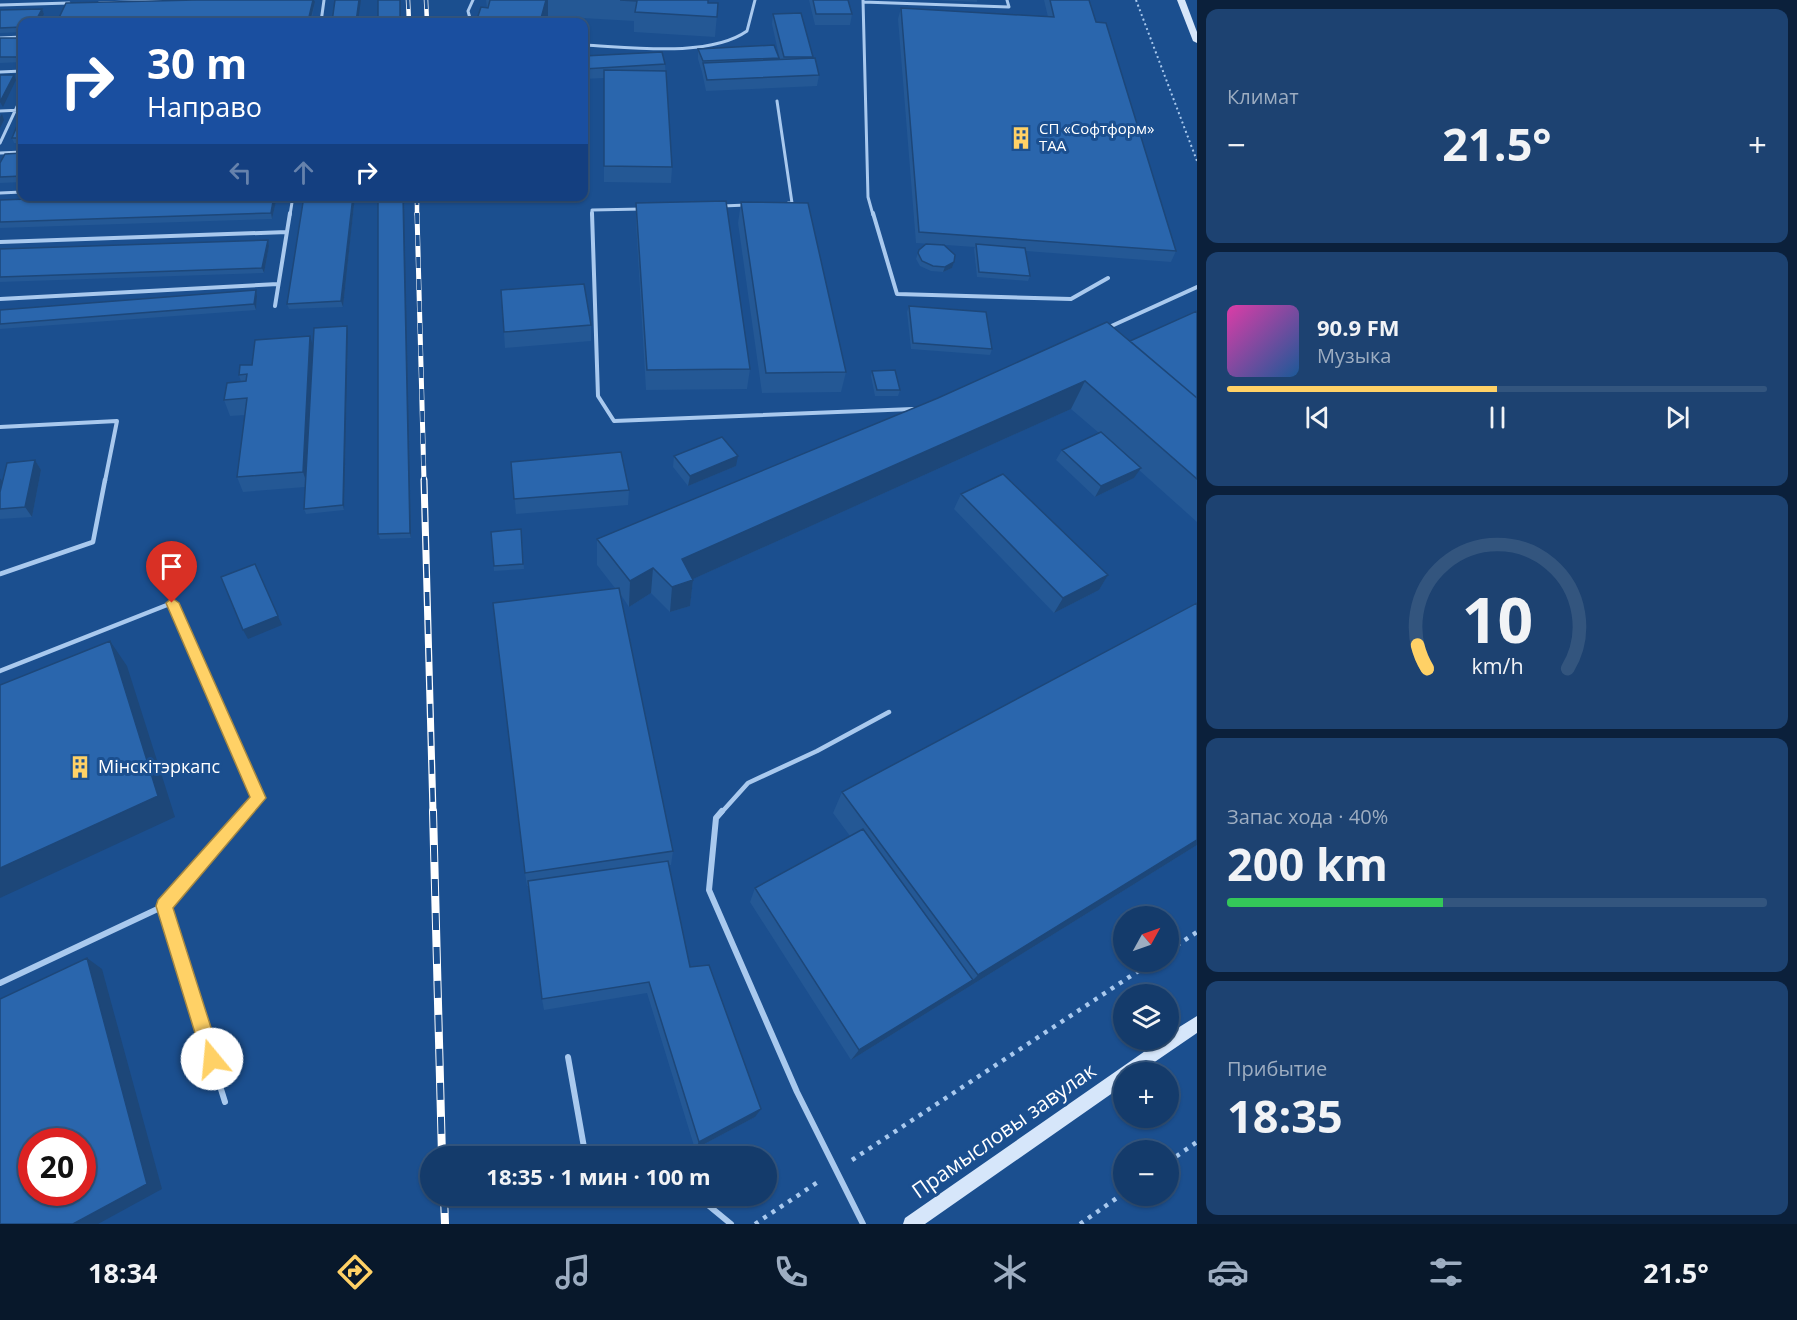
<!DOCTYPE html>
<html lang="ru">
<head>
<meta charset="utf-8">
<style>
	body { margin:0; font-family:"Open Sans",sans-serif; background:#1d4271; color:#f1f3f6; height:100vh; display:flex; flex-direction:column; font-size:22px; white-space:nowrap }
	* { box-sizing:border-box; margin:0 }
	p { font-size:20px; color:#9dadc1 }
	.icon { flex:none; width:33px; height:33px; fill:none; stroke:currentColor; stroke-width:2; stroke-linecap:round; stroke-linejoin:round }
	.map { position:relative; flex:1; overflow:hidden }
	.details { display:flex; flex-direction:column; gap:9px; padding:9px; background:#0b203b; width:600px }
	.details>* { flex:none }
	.top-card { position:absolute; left:18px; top:18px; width:570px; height:183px; border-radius:12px; box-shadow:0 2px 4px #0004,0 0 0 2px #33557e; background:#1a4fa0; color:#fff; overflow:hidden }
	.needle { width:39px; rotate:50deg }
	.controls { position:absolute; left:1113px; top:906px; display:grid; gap:12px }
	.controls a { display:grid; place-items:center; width:66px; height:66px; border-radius:50%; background:#143b6b; box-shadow:0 2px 4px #0004,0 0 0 2px #33557e; font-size:30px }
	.speed { position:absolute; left:18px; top:1128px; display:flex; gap:12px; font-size:30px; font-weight:700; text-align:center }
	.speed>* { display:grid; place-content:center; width:78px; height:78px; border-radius:50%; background:#143b6b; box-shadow:0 2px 4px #0004,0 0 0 2px #33557e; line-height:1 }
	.speed .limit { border:9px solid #d22; background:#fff; color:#111 }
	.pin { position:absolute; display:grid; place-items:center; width:51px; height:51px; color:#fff; margin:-62px -26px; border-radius:50% 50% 50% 0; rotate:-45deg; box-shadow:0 0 6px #0007 }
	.pin .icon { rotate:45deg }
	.me { position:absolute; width:66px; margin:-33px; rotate:343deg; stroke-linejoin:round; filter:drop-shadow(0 0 4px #0008) }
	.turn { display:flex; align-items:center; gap:21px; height:126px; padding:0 30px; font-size:27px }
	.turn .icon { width:78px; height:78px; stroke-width:2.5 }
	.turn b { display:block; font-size:42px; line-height:51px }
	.lanes { display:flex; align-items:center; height:57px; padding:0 30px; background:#0003; justify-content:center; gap:30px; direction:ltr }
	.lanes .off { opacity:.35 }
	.big { font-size:45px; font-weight:700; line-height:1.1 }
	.details .card { flex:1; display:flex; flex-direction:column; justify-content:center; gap:9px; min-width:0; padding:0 21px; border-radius:12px; background:#1d4271 }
	.details .dial { align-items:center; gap:0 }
	.dial svg { height:156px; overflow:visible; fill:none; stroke:#33557e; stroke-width:7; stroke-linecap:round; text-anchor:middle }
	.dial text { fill:#f1f3f6; stroke:none }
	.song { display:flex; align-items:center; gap:18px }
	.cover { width:72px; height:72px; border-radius:9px; background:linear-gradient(135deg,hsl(320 70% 55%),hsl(210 70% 35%)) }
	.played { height:6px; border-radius:3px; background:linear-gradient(90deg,#ffd166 50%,#33557e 50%) }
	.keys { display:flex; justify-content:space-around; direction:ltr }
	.heat { display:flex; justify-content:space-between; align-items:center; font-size:33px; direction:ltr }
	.charge { height:9px; border-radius:4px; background:linear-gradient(90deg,#34c759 40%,#33557e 0) }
	.trip { position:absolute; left:420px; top:1146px; width:357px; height:60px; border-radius:30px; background:#143b6b; box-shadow:0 2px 4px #0004,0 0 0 2px #33557e; font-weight:700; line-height:60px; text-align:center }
	.tabs { display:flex; height:96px; justify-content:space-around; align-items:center; background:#08182b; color:#9dadc1 }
	.tabs .icon { width:42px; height:42px }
	.tabs .current { color:#ffd166 }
	.tabs b { font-size:27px; color:#f1f3f6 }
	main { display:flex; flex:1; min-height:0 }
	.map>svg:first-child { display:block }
</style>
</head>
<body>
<main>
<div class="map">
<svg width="1197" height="1224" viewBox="0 0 1197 1224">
	<rect width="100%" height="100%" fill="#1b4f8f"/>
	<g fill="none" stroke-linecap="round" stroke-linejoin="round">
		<path stroke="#a9c9ee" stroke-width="2" stroke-dasharray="2 3" stroke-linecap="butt" d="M1136,0L1197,161"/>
		<path stroke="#a9c9ee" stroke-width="4.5" stroke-dasharray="4 6" stroke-linecap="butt" d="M1168,951L1197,932
			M852,1160L1152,962
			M1168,1162L1197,1142
			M755,1224L821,1180
			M1080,1224L1124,1193"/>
		<path stroke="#a9c9ee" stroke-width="3" d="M863,0L868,197L873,215
			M863,2L1009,7L1007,0
			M99,3L193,0
			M0,5L69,3
			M321,22L324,0
			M471,22L468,11L473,0
			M0,38L22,37
			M584,45C629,47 709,58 747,31L755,0
			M0,72L22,71
			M777,101L792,203H788
			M0,111L22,110
			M0,143L22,96
			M0,153L22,152
			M0,193L22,192
			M722,206L747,205
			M290,215L293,196
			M592,215V210L642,209"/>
		<path stroke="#a9c9ee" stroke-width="4" d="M592,213L598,396L614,421L913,409
			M873,213L897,294L1071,299L1108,278
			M0,242L287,232
			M0,299L278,284
			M275,306L290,213
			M1107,328L1197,287
			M0,427L117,421L105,481"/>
		<path stroke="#a9c9ee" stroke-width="4.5" d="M0,574L93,542L105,480
			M0,671L172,603L259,798L246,813
			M721,813L748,783L817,751L889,712"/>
		<path stroke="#a9c9ee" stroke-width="6" d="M722,811L716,818L709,890L797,1092L863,1224
			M0,983L164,906
			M568,1057L585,1153L606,1156
			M225,1102L164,906L247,811
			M697,1196L731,1224"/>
		<path fill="#d6e6fa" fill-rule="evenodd" d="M1177,0H1185L1197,32V43L1193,41Z
			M1197,1016V1033L1140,1072H1124V1085L925,1224H903L905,1218L1161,1040H1168V1034Z"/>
		<g stroke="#fff" stroke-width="4.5">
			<path id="rail-far3" d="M408,0L409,22
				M426,0L427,22
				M417,196V215"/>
		</g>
		<g stroke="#fff" stroke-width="5">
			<path id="rail-far2" d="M417,213L424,481"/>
		</g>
		<g stroke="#fff" stroke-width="7">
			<path id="rail-far1" d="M424,480L433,813"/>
		</g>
		<g stroke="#fff" stroke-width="8">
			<path id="rail" d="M433,811L442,1156
				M444,1196L445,1224"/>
		</g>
		<use href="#rail-far3" stroke="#1b4f8f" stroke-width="3" stroke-dasharray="9" stroke-linecap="butt"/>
		<use href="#rail-far2" stroke="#1b4f8f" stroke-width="4" stroke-dasharray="11" stroke-linecap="butt"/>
		<use href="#rail-far1" stroke="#1b4f8f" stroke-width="4.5" stroke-dasharray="14" stroke-linecap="butt"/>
		<use href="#rail" stroke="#1b4f8f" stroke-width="6" stroke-dasharray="17" stroke-linecap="butt"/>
	</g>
	<path fill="#245895" d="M486,0H708V3H718L715,37L634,32V21L548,16L546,22H476L487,8Z
		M809,0H848L852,14L850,25H815Z
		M934,0H977V2Z
		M1044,0H1089L1096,22L1176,251L1171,262L1026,251L1030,276L1028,281L977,277L974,249L975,247L916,243L898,19L901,8L1048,17Z
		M315,2L311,22H57Z
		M42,9L44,14L22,22V32L0,33V10Z
		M773,14L813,57V59L819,75L817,86L706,91L702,72L698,59V49L779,58V60H780L772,24Z
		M0,38H22V62L0,63Z
		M584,56L665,64L672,167L671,183L604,182V78L584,79Z
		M22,114V143H14L12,138Z
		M22,153V182L0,183V163Z
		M355,196L343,307L289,309L287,304Z
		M378,196H404L411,538L380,539L378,534Z
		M277,197L272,219L0,228V200Z
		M741,202L846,372L841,392L762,393L738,223Z
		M636,203L750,369L747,389L646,390L636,223Z
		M268,240L269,246L264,273L0,282V249Z
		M919,250L954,262L952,268L943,272L931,271L920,266L916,259Z
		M256,290L257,296L256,310L0,329V310Z
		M501,290L591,325V341L505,348Z
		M909,306L992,349L990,355L911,349L907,312Z
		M1197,311V522L1139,470L1134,478L1095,497L1056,460L1062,450L1099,433L1071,409L693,579V580L690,606L670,612L651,593L629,607L621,595L673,851L671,865H669L690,967L755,1117L695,1149L647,993L544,1010L542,999L529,886H527L525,873L615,588L597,565V539L1129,341Z
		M348,331L344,510L306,514L304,509L305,487L243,492L237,477L245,415L230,416L224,400L241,382L239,375L252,365L313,345Z
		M872,371L900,390L898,396H875L871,376Z
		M674,456L736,466L688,486L673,467Z
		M35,460L41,470L32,517L0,519V478L3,482Z
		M511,462L629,490L628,505L516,514Z
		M961,494L1108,575L1099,590L1054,613L954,509Z
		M521,529L524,569L494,571L491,532Z
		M1197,603V845L851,1060L750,902L755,888L850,836L833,813L842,792Z"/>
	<path fill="#1d4779" d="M313,0H314L315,2L310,22L309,17Z
		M359,0H361L358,22H356Z
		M546,0H548V16L546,22H540Z
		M42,9L44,14L40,22H35Z
		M14,75L16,80L3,107L0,102Z
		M2,114L4,120L0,128V117Z
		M274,196L277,197L272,219L271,213Z
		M353,196H355L343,307L341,301Z
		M403,196H404L411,538L410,533Z
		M268,240L269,246L264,273L262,268Z
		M954,262L952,268L943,272L945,267Z
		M256,290L257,296L256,310L254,304Z
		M347,326L348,331L344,510L343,505Z
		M310,336L315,352L308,487L303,472Z
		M1085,381L1071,409L682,584L693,580L690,606L670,612L672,587L682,559Z
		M738,456L736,466L688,486L690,476Z
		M35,460L41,470L32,517L25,507Z
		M1141,468L1134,478L1095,497L1101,486Z
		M0,478L10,492L0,509Z
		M653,568L651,593L629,607L630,581Z
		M1108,575L1099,590L1054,613L1063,598Z
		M278,616L282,625L248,639L243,630Z
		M110,641L127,666L175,817L0,898V868Z
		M1197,840V845L851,1060L859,1050L973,980L978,975Z
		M87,958L102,969L162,1189L98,1224H73Z
		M761,1109L755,1117L695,1149L699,1142Z"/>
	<path fill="#2a66ad" stroke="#1d4779" stroke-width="1.5" fill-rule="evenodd" d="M196,0H313L309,17L117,22H57L66,3Z
		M335,0H359L356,22H332Z
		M378,0H400V22H378Z
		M490,0H546L540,22H476L481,7L488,8Z
		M620,0H708V3H718L717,17L635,12L637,1Z
		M813,0H848L852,14H816Z
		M1050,0H1089L1096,22L1106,23L1176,251L919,232L901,8L1054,17Z
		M42,9L35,22H22V27L0,28V10Z
		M801,13L813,57H784L773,14Z
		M0,38H22V57H0Z
		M774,45L779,58L703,61L698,49Z
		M662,52L665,64L584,69V56Z
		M815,58L819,75L707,80L703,63Z
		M604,70L666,71L672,167L604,166Z
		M0,75H14L0,102Z
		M22,114V138H12Z
		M22,153V176L0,177V163L5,154Z
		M113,196H274L271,213L0,222V200Z
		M304,196H353L341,301L287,304Z
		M378,196H403L410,533L378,534Z
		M726,201L750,369L647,370L636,203Z
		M741,202L808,203L846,372L766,373Z
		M268,240L262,268L0,277V249Z
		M926,244L944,245L955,255L954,262L945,267L933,266L922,261L918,253L919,250Z
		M976,244L1025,248L1030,276L979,272Z
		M584,284L591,325L504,332L501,290Z
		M256,290L254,304L0,324V310Z
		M909,306L986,312L992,349L913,343Z
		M1197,311V398L1130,341Z
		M1107,322L1197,398V479L1085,381L682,559L693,580L672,587L653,568L630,581L597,539L938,398Z
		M347,326L343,505L304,509L314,328Z
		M310,336L303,472L237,477L247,398L224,400L227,383L246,381L247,374L239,375L240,365H252L255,340Z
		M895,370L900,390H877L872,371Z
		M1101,432L1141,468L1101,486L1062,450Z
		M722,437L738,456L690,476L674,456Z
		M621,452L629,490L514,499L511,462Z
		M35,460L25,507L0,509V492L7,463Z
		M1003,474L1108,575L1063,598L961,494Z
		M521,529L523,564L494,566L491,532Z
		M255,564L278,616L243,630L221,577Z
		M619,588L673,851L525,873L493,603Z
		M1197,603V840L978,975L842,792Z
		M110,641L158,796L0,868V685Z
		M863,829L973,980L859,1050L755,888Z
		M668,861L690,967L709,965L761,1109L699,1142L649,982L542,999L528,881Z
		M87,958L147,1184L73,1224H0V999ZM32,1142H82V1192H32Z"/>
	<path fill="#ffd166" stroke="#a68842" stroke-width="1.5" d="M172,598L179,603L266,798L173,908L221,1059L218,1065L212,1067L205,1065L203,1059L156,906L158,900L250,797L166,603Z"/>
	<defs>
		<g id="building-bare" transform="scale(1.8)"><path d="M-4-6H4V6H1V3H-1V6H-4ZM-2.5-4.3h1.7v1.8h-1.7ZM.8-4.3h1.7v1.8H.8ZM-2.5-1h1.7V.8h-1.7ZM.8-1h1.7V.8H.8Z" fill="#ffd166" stroke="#1b4f8f" stroke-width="2.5" paint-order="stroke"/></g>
	</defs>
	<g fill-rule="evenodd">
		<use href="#building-bare" x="1021" y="138"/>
		<use href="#building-bare" x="80" y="767"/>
	</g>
	<g text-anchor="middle" stroke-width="6" stroke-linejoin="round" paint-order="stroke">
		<g font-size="15" fill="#fff" stroke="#1b4f8f" text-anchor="start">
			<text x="1039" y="134">СП «Софтформ»<tspan x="1039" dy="17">ТАА</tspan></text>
		</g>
		<g font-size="18" fill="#fff" stroke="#1b4f8f" text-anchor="start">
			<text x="98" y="773">Мінскітэркапс</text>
		</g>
		<g font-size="21" fill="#fff" stroke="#1b4f8f">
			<text transform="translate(1004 1131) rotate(-35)" y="7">Прамысловы завулак</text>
		</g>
	</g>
</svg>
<div class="controls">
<a><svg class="needle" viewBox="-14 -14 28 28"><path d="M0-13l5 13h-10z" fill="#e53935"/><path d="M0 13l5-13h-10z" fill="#9dadc1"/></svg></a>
<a><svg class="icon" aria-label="layers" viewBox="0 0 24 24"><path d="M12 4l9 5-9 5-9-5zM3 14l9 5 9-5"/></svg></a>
<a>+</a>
<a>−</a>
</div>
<div class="speed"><div class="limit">20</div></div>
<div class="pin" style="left:172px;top:603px;background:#d93025"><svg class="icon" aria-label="arrive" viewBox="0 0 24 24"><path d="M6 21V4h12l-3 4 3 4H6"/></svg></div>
<svg class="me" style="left:212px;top:1059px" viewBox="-20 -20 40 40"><circle r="19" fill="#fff"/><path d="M0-13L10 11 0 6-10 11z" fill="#ffd166"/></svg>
<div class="trip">18:35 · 1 мин · 100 m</div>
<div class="top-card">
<div class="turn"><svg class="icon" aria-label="right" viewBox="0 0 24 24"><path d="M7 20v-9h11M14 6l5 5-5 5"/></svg><div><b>30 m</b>Направо</div></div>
<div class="lanes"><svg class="icon off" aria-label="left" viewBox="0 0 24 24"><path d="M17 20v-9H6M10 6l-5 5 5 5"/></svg><svg class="icon off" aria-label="ahead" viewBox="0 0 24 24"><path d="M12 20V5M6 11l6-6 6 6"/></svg><svg class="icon" aria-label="right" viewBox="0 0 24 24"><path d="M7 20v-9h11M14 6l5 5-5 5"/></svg></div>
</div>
</div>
<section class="details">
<div class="card"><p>Климат</p>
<div class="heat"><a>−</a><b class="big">21.5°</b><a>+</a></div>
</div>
<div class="card">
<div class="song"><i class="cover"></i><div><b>90.9 FM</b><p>Музыка</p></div></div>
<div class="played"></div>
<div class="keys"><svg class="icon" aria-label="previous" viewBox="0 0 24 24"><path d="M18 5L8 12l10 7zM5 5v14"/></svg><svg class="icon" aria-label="pause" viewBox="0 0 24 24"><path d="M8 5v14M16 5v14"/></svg><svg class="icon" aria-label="next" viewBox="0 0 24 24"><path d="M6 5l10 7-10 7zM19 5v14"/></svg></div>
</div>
<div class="card dial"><svg viewBox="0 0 100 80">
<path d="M14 69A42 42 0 1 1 86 69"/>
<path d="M14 69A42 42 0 0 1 9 57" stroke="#ffd166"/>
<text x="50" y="56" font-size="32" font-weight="700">10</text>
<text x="50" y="72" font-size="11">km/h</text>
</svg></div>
<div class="card"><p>Запас хода · 40%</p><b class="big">200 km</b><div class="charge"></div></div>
<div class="card"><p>Прибытие</p><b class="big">18:35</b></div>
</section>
</main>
<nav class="tabs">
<b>18:34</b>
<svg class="icon current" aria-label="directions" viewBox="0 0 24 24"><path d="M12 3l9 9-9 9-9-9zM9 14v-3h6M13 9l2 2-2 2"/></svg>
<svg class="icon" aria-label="music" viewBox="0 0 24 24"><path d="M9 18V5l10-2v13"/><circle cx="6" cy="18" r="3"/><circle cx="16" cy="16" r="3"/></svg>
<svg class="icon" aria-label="phone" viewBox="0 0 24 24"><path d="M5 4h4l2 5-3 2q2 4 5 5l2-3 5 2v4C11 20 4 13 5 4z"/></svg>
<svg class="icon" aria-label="climate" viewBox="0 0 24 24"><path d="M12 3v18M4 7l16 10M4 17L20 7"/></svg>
<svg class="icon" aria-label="car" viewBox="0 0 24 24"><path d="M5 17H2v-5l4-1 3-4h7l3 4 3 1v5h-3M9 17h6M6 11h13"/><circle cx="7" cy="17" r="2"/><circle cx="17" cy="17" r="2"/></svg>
<svg class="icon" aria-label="filters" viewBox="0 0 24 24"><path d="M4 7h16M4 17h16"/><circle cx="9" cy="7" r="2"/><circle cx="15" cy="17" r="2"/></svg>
<b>21.5°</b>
</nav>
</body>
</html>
